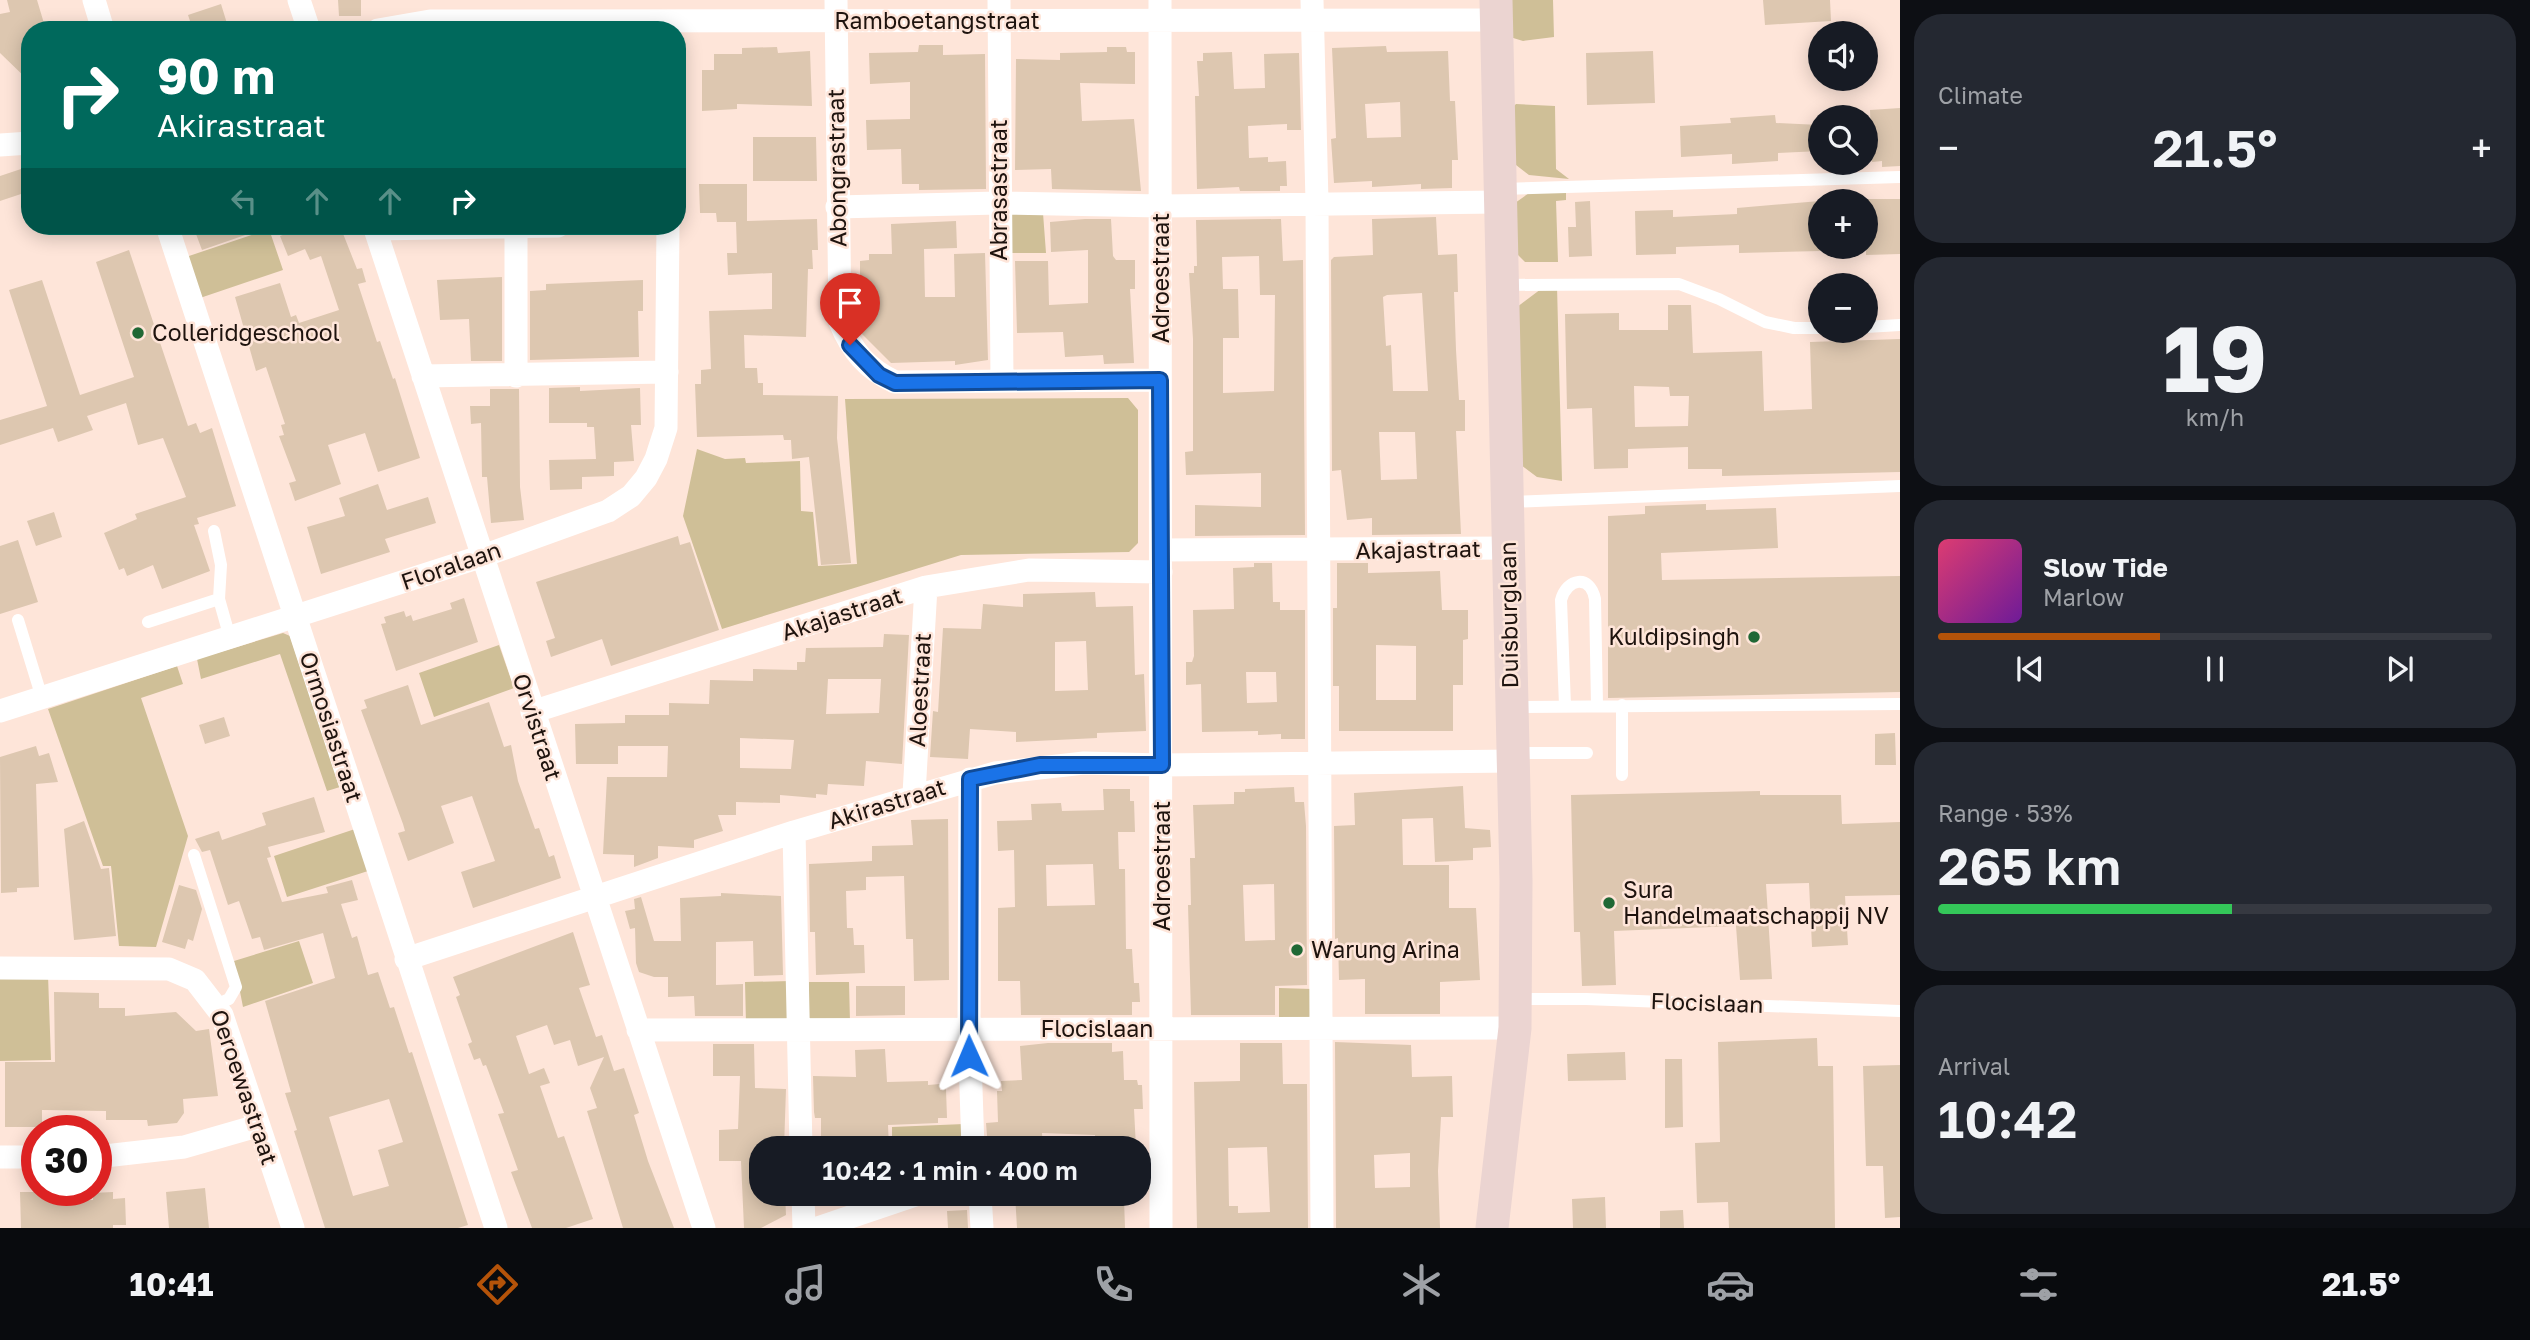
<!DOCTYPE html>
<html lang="en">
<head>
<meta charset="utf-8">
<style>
	body { margin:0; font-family:"Golos Text",sans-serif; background:#242831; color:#f1f3f6; height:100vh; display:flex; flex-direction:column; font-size:26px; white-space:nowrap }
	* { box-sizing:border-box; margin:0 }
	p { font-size:23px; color:#9ea1a6 }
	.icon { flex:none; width:38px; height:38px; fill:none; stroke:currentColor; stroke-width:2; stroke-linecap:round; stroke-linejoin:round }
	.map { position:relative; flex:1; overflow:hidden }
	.drawer { display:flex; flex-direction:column; gap:14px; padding:14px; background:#0d0f14; width:630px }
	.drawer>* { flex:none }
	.top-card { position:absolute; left:21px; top:21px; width:665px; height:214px; border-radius:28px; box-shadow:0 4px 18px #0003; background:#00695c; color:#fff; overflow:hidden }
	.fabs { position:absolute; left:1808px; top:21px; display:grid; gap:14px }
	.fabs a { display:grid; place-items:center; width:70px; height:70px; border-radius:50%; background:#171b24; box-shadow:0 4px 18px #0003; font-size:35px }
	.speed { position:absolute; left:21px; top:1115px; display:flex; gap:14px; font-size:35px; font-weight:700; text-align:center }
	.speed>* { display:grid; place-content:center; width:91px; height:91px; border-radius:50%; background:#171b24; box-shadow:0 4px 18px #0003; line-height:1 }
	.speed .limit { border:10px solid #d22; background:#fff; color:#111 }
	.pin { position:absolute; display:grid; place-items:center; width:60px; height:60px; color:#fff; margin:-72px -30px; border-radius:50% 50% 50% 0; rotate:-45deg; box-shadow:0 0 7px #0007 }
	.pin .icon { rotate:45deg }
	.me { position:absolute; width:77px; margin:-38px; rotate:359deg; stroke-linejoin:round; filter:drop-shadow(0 0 5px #0008) }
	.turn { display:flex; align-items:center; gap:24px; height:147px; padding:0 21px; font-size:32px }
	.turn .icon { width:91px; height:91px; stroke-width:2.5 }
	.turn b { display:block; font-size:49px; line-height:60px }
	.lanes { display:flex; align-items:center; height:66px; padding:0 21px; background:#0003; justify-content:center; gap:35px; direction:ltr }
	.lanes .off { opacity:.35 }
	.big { font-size:52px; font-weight:600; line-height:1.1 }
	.drawer .tile { flex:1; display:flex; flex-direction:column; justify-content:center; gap:10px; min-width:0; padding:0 24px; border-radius:28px; background:#242831 }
	.drawer .dial { align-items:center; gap:0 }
	.dial b { font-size:91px; line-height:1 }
	.song { display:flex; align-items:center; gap:21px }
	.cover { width:84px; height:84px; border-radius:10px; background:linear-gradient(135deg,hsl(340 70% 55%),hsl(280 70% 35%)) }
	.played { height:7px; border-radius:4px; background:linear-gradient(90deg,#b45309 40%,#363941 40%) }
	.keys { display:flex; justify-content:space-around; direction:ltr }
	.heat { display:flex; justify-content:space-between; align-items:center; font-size:38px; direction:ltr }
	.charge { height:10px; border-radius:5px; background:linear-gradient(90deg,#34c759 53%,#363941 0) }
	.trip { position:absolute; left:749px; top:1136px; width:402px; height:70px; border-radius:28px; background:#171b24; box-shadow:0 4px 18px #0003; font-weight:600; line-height:70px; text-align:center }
	.tabs { display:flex; height:112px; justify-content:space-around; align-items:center; background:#090b0e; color:#9ea1a6 }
	.tabs .icon { width:49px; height:49px }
	.tabs .selected { color:#b45309 }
	.tabs b { font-size:32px; color:#f1f3f6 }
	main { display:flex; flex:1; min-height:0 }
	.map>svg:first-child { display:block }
</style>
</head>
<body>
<main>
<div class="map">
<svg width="1900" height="1228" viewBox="0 0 1900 1228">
	<rect width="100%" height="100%" fill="#fee5d9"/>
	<path fill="#cfbf97" d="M1508,0H1553L1554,37L1523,41L1510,37Z
		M1516,104L1555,106L1556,169L1569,179L1529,175L1516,165L1511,109Z
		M1566,192V200L1556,201L1558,262H1525L1517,254L1515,203L1529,193Z
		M1008,213H1043L1046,253H1011Z
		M269,229L283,270L200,298L186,257Z
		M1557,286L1562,481L1537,477L1521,465L1513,310L1541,289Z
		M1128,398L1138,410V543L1129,552L961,555L722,629L683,516L697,449L725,459L745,458L746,463L800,461L801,511L813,512L818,566L857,564L845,399Z
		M283,633L290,636L340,787L327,791L280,654L201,679L197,659Z
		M499,645L514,688L434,717L419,673Z
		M177,666L183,684L141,698L188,836L156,947L119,946L111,866H103L48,709Z
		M355,829L368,871L287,897L274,856Z
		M299,941L313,983L243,1007L234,961Z
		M0,975H48L51,1060L0,1061Z
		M791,981L792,1020L746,1023L745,982Z
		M809,982H849L850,1022L809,1021Z
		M1279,988L1312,989V1021H1279Z
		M964,1124L959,1148H892V1127Z"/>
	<path fill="#ddc7b0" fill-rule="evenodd" d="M7,0H37L46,30H30V82L0,53V14L10,12Z
		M338,0H361V16H339Z
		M1763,0H1830L1831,21L1765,25Z
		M221,4L229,30H193L188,15Z
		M919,45H943V55L985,54L986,189L919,190V184H902L901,149L867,150L866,120L910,119V82L870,84L869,53L918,52Z
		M1386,46L1387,52L1448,51L1450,101H1455L1458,160H1452V188L1421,189V184L1372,187V181L1334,183L1331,139L1336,138L1332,48ZM1400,102L1401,137L1367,138L1365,104Z
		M777,47L778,53L810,51L812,106L737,104V109L702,111V70H714V54H742V48Z
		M1107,47H1126L1127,52H1135V84L1080,83L1082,121L1134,119L1141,191L1052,189L1051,169L1015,170L1016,59L1060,60V53L1107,52Z
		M1653,51L1655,103L1587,105L1586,53Z
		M1232,52L1234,89L1265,88L1264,54L1299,53L1301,130H1287V124L1248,126L1249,158L1268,157V162L1286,161L1287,186H1280V191H1240L1239,187L1197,189L1195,96H1199L1197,61H1203V53Z
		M1900,108V166L1882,167V161L1872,162L1870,110Z
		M1775,115L1776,123L1820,125V151L1778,153V161L1732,164V154L1681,157L1680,126L1731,123L1730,118Z
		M753,137H816L817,181H753Z
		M24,168L30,191L0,201V176Z
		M699,184H747V221L817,219L818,250H812L813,269H808L806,337L744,335L745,368H757L758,383H763V395L838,396L837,438L851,563L821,565L809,457L792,459L791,440H784L783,435L697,437L695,384H701V370L711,369L709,311L772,309V273L728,275L727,253H737L736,222H717L716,213H700Z
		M1866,199H1900V254L1866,255Z
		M1590,201L1592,256L1569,257L1568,227H1576L1575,202Z
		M1820,201V251L1739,253V245L1676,247V254L1636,255L1635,211L1673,210V217L1737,214V208Z
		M1436,217L1438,255L1457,254L1458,292H1454L1456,350L1459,400H1465V431H1456L1461,534L1372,535V518L1347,520L1341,470L1332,471L1331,260L1334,257L1373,255L1372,219ZM1422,293L1428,391H1393L1391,345L1386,346L1383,297L1387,295ZM1379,432H1415L1417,479L1381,480Z
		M1085,219H1111L1113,256L1116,260H1135V289H1130L1134,363L1104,364L1103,355L1065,357L1063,332L1017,333L1015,261H1048L1049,305L1088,303V250L1051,252L1050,222Z
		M1281,219L1283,261L1303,260L1305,535L1195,536V505L1261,507V473L1186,475L1185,452L1193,451V339L1189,273H1194V266H1197L1196,220ZM1259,256L1260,295H1275L1274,391L1223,393V338H1239L1238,289H1223L1222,257Z
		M956,221L957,248L924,249L925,297H955L954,254L985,253L988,360L955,365V361L891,363L860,332V261L869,260V254H892L891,224Z
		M193,226H265V228L202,250Z
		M298,226H340L357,269L362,268L366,282L358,284L377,342L380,341L393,379L395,378L420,458L378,472L365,433L328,445L341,484L295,501L289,483L296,481L279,436L284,435L281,425L285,424L266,367L256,371L235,297L280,283L291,317L296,315L299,323L339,310L321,256L310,260L305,249L288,256L280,236L299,229Z
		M129,250L188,426L196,423L200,433L212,428L236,506L197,518L199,524L194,525L210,571L162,589L153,565L127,576L124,568L119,570L104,533L137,519L135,514L186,497L163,438L138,445L126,403L87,416L93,430L58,442L53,428L0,445V420L47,406L9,290L42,280L80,395L134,377L96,262Z
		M502,277V361H471L469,319L440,320L437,280Z
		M643,280V311H638L639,357L530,360V291L546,290V284Z
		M1668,305H1691L1693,353L1762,351L1764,411L1812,409L1810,342L1900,339V472L1722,476V469H1688V447L1628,449V468L1594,469L1592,408L1567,409L1565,314L1619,313V330H1668ZM1634,386L1669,387L1670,396H1689L1688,426L1635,427Z
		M580,387V391L640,388L641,425H631L634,461L614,462V476L582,477V489L550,490L549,460L596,459L594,427H587V423H549V388Z
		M490,389H519L520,487L524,520L491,523L487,477H482L481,423L471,424L470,406H490Z
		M378,484L387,510L428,497L436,523L385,539L390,552L321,574L307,527L345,516L339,498Z
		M1706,504V510L1776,508L1778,548L1661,553L1662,580L1900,576V692L1608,698V516L1645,514V506Z
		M54,512L62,537L36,546L27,521Z
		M678,536L680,545L690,542L719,630L611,666L602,639L551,657L546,641L555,638L536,582Z
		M18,540L38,602L0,614V546Z
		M1254,563H1272L1273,602H1280V610H1305V739H1281V734L1258,735V731L1202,732L1201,684L1186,685V662H1192L1194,656L1193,610L1234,609L1233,568L1254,567ZM1246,672H1276L1277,702L1247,703Z
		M1337,563H1368V573L1440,571L1442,610H1468V639L1463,640V685H1453V731H1339V686H1333V608H1337ZM1376,645L1416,646V700H1376Z
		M1095,592L1096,607L1133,606L1135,675L1144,674L1146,731L1097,733V738L1016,742V732L970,729L968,759L930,757L933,711L938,712L943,628L981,629L983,604L1023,607V594ZM1086,641L1088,690L1055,691V642Z
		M464,598L478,642L396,671L381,624L386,623L384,617L404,611L406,617L411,615L413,621L452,609L450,603Z
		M884,634L909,635L902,764L866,761L864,786L828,784L827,795L816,794V798L780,795V803L736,802V815H718L723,831L694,840V848L658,846V858L634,867V855L603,854L607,777H667L668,746H618V764H576L575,724L625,723V715H669V703L709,704L710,680L753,681V669L797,670V662H805L806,648L883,647ZM828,679H881L879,713L826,714ZM740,738L794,740L791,769L740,768Z
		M408,685L421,725L489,702L504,747L511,745L518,781L535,829L539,828L549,857L554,855L561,878L473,908L461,872L495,861L472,796L441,806L454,843L408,861L398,833L405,831L403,824L361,710L367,708L364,700Z
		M224,717L230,736L205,744L199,725Z
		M1895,733L1896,765H1875V734Z
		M36,746L39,756L49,753L58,782L36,784L39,887L17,888V892L1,893L0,757Z
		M1463,786L1465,828L1490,830L1491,847L1473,848V860L1435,862L1433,818L1402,819L1403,865H1449V908H1476L1480,980L1440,982V1014H1365V979L1339,980L1338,938L1335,939L1334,826L1355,825L1354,793Z
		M1294,787L1295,802H1304L1306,826L1307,985L1275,986V1015H1191L1188,905H1191L1190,858H1195L1193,805L1234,804V792H1245V789ZM1274,884L1275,940L1245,941L1243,885Z
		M1103,789H1130V801H1134L1135,832H1118L1119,869H1125L1126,949H1132L1134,983H1139L1140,1002H1132V1015H1021L1020,981H998V908L1015,907L1014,850L998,851L997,821L1032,820L1031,804L1061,803L1062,811L1104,810ZM1093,864L1095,905L1047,906L1046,865Z
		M1760,791V795H1841L1842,824L1900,822V895L1845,896L1848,945L1812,947L1809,883L1766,884L1772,979L1740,980L1736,926L1614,931L1616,985L1582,986L1580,932H1574L1571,795Z
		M314,797L325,832L268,847L271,857L267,858L282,902L328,893L326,887L352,880L358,900L341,904L352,938L357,936L368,975L378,972L390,1008L394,1007L409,1053L412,1052L468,1225L458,1228H325L294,1131L297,1130L285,1093L291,1092L265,1001L335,978L323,933L264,950L260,937L252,939L239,901L228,905L210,850L202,852L195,839L219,831L222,840L266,825L262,813ZM389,1099L403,1142L378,1150L389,1186L353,1196L329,1117Z
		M948,819L949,980L914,981L913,939H906L904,876L866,877V890L846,891L847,928H853L854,945H864L865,973L816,975L815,932H810L809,864L872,861V846L913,845L911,820Z
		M84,821L101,869L109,868L116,936L74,940L64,829Z
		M179,885L196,890L202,909L193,941L188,939L185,949L162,942Z
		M721,893L781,896L783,975L754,976L753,941L716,942V985L743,984V1016H695L694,996L668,997V977H654L639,972L636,963L635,928L630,929L625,911L635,909L634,899L641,897L654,941H681L680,898L721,896Z
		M573,932L590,985L579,988L596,1037L602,1035L614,1071L624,1068L639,1113L634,1115L648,1161L674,1228H623L587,1111L597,1108L590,1088L604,1057L578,1066L570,1040L554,1045L547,1025L516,1036L529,1074L544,1068L550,1083L540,1086L558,1138L564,1136L593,1219L566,1228H532L511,1172L518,1170L498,1114L504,1113L486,1065L483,1066L480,1058L474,1060L468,1044L472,1042L456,997L460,995L453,977Z
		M856,986H905V1015L856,1016Z
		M54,992L99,993V1008H125V1016L176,1012L196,1031L209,1029L218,1096L183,1099L184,1113L177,1123L148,1126L147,1120H106V1111L42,1110V1127H5V1062H55Z
		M1817,1038L1818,1066H1833L1835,1228H1729L1728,1202L1697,1203L1695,1143L1720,1142L1718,1042Z
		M1335,1042L1411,1045L1412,1077L1452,1076L1453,1117H1441L1438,1171L1440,1228H1336ZM1410,1153V1187L1375,1188L1374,1155Z
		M1048,1043H1112V1052L1123,1051L1124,1080H1137L1138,1085H1142L1143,1109H1134L1136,1148H1096L1095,1135L1042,1133L1043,1148H988L986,1123L998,1122L997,1091H1002L1001,1081L1022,1080L1020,1046Z
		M1240,1043H1282L1283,1084H1307L1308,1228H1197L1194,1082L1240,1081ZM1267,1147L1270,1212L1238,1213V1206H1229L1228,1148Z
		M713,1044H754L755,1088L786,1089L784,1148H761V1194H785L786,1215L761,1228H744L741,1161H719V1130L738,1129L740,1076H713Z
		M885,1049L887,1082L928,1081V1085L940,1084V1090L946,1089L947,1118H938V1123L888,1125L889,1148H857L856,1142L821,1143V1118H815L814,1112L813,1076L856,1077L855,1050Z
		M1625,1052L1626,1080L1568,1081L1567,1054Z
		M1665,1059H1682L1683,1127L1665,1128Z
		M1900,1065V1217L1885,1218L1883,1166H1866L1863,1066Z
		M205,1188L209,1228H169L166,1192Z
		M20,1192H57L58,1201L93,1200V1193L113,1192V1199L125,1198L126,1225H113V1228H21Z
		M1015,1194H1078V1200L1124,1199L1125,1228H1017Z
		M1605,1197L1606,1228H1573L1572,1199Z
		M967,1210L968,1228H948L947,1211Z
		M1683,1210L1684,1228H1660V1211Z"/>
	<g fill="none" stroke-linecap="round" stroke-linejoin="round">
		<path stroke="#fff" stroke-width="12" d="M1503,189L1900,177
			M1504,285L1679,284L1719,299L1765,322L1794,328H1820
			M1866,327L1900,325
			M1510,502L1900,486
			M214,531L221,565L219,599L230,638
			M18,620L42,698
			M148,622L219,599
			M1565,706L1561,600C1567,578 1590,574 1595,599L1597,705
			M1512,707L1900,704
			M1514,753H1587
			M1622,775V705
			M194,855L236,987L229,999L216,1005
			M1516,999H1586L1900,1011"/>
		<path stroke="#fff" stroke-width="23" d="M94,0L103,30
			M299,0L309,30
			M836,0L840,322C852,351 867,369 895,382L1160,380
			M999,0L1002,381
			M1160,0L1161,1228
			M1312,0L1317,202L1322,1228
			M378,30L430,21L1496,20
			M0,145L30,143
			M837,207L998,203L1161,206L1499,202
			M167,226L496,1228
			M374,226L704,1228
			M375,229L558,226
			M423,376L667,372
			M516,376V226
			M1162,550L1507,548
			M0,711L480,557L608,511L631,496L646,478L656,459L666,428L668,226
			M532,712L926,587L1029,570L1161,572
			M970,779L969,1030L973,1148
			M914,794L926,587
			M794,832L801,1148
			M406,959L794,832L995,773L1084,763L1162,765L1513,761
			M0,968L169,969L195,980L222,1015L293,1228
			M638,1030L1515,1028
			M0,1157H37
			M96,1157L184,1147L257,1126
			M803,1194L804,1228
			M980,1194L982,1228
			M818,1228L918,1194"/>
		<path stroke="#ebd4d1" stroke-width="33" d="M1492,1228L1515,1028L1516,881L1496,0"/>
	</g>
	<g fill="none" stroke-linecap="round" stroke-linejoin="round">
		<g stroke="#114b97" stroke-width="18">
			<path id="route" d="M850,345L879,375L895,383L1160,380L1162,765H1040L970,779L969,1056"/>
		</g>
		<use href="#route" stroke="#1a73e8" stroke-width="12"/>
	</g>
	<g fill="#206835" stroke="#fee5d9" stroke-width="2.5">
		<circle cx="138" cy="333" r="7"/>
		<circle cx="1754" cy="637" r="7"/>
		<circle cx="1609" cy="903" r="7"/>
		<circle cx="1297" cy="950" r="7"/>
	</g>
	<g text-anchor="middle" stroke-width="5" stroke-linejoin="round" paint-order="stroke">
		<g font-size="23" fill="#1e130e" stroke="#fee5d9">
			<text x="937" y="29">Ramboetangstraat</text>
			<text transform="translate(837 168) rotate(-91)" y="8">Abongrastraat</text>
			<text transform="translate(999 190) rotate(-90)" y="8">Abrasastraat</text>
			<text transform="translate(1161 278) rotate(-90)" y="8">Adroestraat</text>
			<text transform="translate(1418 550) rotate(-1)" y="8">Akajastraat</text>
			<text transform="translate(451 566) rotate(-19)" y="8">Floralaan</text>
			<text transform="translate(842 614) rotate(-18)" y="8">Akajastraat</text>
			<text transform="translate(1509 615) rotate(-91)" y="8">Duisburglaan</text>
			<text transform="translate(920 690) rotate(-87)" y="8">Aloestraat</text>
			<text transform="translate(331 727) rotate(72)" y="8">Ormosiastraat</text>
			<text transform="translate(537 727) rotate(72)" y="8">Orvistraat</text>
			<text transform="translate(887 804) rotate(-17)" y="8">Akirastraat</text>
			<text transform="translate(1162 866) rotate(-90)" y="8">Adroestraat</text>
			<text transform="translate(1707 1003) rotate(2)" y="8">Flocislaan</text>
			<text x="1097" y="1037">Flocislaan</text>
			<text transform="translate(244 1087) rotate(71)" y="8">Oeroewastraat</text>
		</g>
		<g font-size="23" fill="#1e130e" stroke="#fee5d9" text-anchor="start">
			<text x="152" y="341">Colleridgeschool</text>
			<text x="1740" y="645" text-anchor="end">Kuldipsingh</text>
			<text x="1623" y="898">Sura<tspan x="1623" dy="26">Handelmaatschappij NV</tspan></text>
			<text x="1311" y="958">Warung Arina</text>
		</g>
	</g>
</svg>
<div class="fabs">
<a><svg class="icon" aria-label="sound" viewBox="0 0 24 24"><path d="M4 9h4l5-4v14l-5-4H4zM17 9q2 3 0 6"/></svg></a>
<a><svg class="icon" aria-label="search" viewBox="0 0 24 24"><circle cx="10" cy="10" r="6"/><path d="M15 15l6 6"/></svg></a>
<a>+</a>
<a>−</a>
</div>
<div class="speed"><div class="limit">30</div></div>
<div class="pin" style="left:850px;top:345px;background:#d93025"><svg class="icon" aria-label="arrive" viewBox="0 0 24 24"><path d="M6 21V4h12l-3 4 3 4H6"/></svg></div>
<svg class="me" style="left:969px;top:1056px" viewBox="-20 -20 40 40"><path d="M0-17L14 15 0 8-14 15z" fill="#1a73e8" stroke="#fff" stroke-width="4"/></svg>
<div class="trip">10:42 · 1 min · 400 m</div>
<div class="top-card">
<div class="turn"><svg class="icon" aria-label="right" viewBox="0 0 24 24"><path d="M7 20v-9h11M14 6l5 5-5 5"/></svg><div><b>90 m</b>Akirastraat</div></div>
<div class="lanes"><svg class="icon off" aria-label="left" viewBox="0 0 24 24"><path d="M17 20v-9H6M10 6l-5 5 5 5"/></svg><svg class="icon off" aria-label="ahead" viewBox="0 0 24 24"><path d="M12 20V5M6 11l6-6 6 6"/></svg><svg class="icon off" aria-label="ahead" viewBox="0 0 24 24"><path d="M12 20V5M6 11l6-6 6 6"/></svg><svg class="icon" aria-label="right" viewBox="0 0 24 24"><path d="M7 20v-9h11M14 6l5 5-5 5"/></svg></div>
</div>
</div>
<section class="drawer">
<div class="tile"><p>Climate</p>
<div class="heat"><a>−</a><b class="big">21.5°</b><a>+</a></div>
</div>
<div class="tile dial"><b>19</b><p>km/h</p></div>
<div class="tile">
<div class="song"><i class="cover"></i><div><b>Slow Tide</b><p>Marlow</p></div></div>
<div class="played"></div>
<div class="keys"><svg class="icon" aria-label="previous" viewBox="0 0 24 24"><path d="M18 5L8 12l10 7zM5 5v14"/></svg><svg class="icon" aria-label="pause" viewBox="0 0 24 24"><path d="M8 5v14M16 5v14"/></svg><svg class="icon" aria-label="next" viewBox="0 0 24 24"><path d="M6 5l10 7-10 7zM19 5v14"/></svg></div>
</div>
<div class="tile"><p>Range · 53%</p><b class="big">265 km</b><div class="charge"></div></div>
<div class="tile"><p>Arrival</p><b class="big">10:42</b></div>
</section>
</main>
<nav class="tabs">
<b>10:41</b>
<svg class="icon selected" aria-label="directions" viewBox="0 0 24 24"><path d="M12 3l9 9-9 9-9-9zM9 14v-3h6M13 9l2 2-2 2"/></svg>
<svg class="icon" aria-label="music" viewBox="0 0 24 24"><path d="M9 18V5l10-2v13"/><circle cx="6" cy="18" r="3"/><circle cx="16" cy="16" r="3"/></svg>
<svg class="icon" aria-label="phone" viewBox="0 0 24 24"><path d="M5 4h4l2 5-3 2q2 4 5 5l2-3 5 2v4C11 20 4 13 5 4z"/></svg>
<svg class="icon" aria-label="climate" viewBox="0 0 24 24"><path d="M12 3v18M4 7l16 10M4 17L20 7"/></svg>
<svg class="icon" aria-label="car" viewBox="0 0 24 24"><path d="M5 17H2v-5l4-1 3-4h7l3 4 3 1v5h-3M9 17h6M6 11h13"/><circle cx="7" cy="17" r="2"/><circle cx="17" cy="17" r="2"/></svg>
<svg class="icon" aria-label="filters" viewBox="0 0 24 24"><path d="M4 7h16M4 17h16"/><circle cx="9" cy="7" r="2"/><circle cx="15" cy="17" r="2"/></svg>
<b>21.5°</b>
</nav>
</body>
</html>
